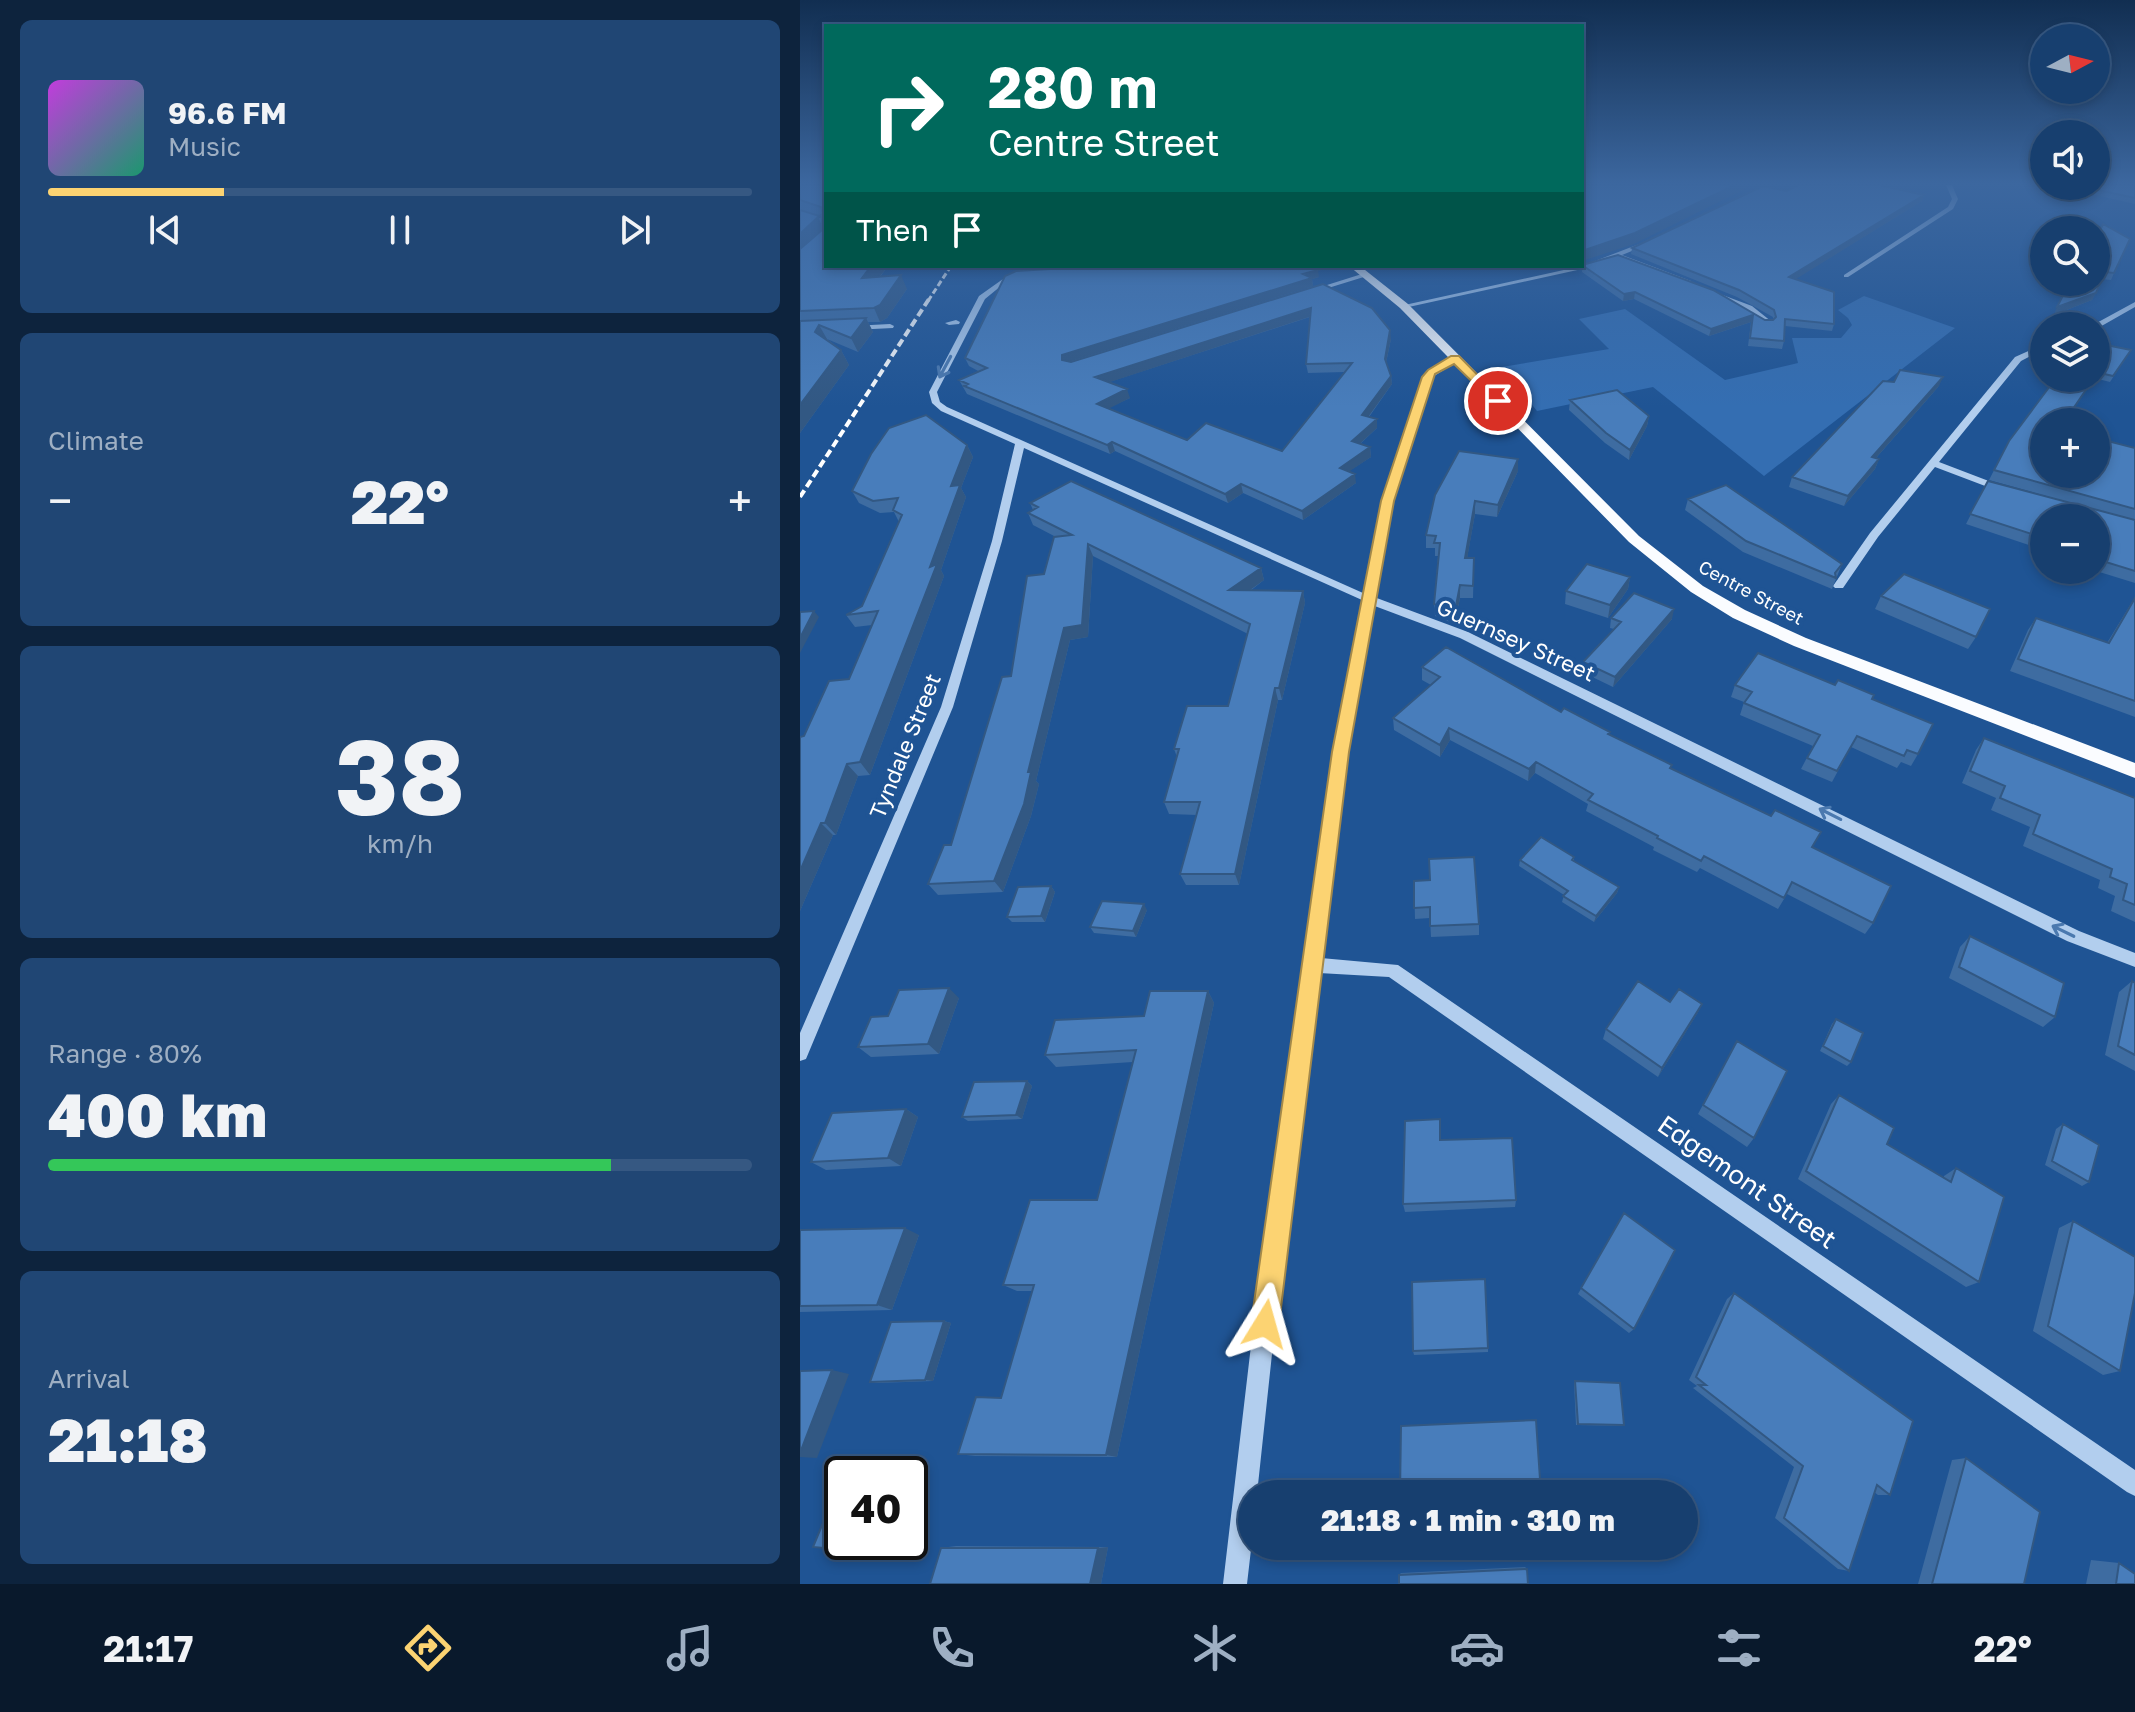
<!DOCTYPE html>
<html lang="en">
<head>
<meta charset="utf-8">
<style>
	body { margin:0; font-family:"Golos Text",sans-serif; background:#204674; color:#f1f3f6; height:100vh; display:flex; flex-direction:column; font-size:30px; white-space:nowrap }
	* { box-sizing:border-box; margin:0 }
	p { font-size:26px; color:#9eafc3 }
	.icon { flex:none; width:44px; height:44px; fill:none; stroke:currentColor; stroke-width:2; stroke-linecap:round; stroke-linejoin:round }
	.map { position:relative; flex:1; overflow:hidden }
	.side { display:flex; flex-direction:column; gap:20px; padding:20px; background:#0d233d; width:800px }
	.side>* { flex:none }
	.hud { position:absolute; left:24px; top:24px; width:760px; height:244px; border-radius:0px; box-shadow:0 4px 12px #0003,0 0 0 2px #365882; background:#00695c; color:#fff; overflow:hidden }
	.needle { width:52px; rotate:83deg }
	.fabs { position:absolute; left:1230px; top:24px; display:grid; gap:16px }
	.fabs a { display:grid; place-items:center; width:80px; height:80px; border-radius:50%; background:#173f6f; box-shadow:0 4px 12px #0003,0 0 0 2px #365882; font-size:40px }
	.speed { position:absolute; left:24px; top:1456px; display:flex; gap:16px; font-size:40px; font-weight:700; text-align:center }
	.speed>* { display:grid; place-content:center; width:104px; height:104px; border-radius:50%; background:#173f6f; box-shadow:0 4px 12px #0003,0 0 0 2px #365882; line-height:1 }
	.speed .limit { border:4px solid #111; border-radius:12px; background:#fff; color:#111 }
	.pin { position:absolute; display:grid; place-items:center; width:68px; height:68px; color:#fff; margin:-34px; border:4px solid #fff; border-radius:50%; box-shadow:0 2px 8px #0007 }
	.me { position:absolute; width:88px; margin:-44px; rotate:8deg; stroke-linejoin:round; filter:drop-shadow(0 0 6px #0008) }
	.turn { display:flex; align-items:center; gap:28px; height:168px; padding:0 32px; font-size:36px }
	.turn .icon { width:104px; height:104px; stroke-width:2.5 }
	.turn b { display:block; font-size:56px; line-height:68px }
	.then { display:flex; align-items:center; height:76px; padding:0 32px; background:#0003; gap:16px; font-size:30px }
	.big { font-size:60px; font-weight:800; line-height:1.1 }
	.side .card { flex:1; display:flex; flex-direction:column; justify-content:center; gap:12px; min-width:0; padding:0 28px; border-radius:12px; background:#204674 }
	.side .dial { align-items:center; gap:0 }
	.dial b { font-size:104px; line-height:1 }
	.song { display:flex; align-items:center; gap:24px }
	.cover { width:96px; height:96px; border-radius:12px; background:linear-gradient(135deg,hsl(290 70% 55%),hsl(160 70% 35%)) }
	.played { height:8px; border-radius:4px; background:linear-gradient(90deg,#fcd372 25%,#365882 25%) }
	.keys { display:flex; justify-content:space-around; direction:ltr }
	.heat { display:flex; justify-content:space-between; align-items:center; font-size:44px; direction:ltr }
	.charge { height:12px; border-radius:6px; background:linear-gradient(90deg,#34c759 80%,#365882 0) }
	.trip { position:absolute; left:438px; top:1480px; width:460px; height:80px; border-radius:40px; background:#173f6f; box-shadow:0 4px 12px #0003,0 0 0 2px #365882; font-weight:800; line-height:80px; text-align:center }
	.tabs { display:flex; height:128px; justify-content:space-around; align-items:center; background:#09192c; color:#9eafc3 }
	.tabs .icon { width:56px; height:56px }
	.tabs .active { color:#fcd372 }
	.tabs b { font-size:36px; color:#f1f3f6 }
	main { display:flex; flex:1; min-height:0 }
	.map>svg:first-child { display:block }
</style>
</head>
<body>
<main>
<section class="side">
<div class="card">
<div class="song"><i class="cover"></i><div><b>96.6 FM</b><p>Music</p></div></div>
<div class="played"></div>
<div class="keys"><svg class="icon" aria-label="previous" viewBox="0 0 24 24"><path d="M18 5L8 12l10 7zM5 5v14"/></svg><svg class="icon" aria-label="pause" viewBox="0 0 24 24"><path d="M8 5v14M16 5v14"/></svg><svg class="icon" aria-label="next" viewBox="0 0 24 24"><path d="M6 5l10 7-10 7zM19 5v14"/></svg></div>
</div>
<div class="card"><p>Climate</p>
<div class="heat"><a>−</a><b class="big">22°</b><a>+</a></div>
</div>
<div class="card dial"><b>38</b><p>km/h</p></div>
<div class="card"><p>Range · 80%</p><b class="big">400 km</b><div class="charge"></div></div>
<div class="card"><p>Arrival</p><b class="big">21:18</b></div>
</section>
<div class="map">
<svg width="1335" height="1584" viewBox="0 0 1335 1584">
	<rect width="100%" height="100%" fill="#1f5494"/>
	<path fill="#346eb2" d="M1064,296L1155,328L964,476L853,387L737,411L702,367L809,349L779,319L825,309L925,380L998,363L992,338H1041L1052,325L1048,318L1038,310Z"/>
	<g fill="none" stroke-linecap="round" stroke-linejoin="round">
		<path fill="#b2ceee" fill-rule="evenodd" d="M1146,185H1152L1158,199L1153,209L1048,277H1044V275L1148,207L1152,199Z
			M847,241L849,244L822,255L891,281V283L817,257L791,267L604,308L600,306L782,266Z
			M232,266H241L207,281L185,299L137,392L140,402L147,407L563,593L583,501L623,377L652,357H658V361L631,378L593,501L574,597L668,632L1279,931L1335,953V967L1267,941L660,638L572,605L547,752L521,958L598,965L1335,1470V1496L1327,1492L589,977L519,973L472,1354L457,1494H452V1541L447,1584H423L450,1354L533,752L562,600L224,448L202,541L153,707L6,1059L0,1061V1033L141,707L192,541L215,444L141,411L132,403L129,392L179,296L203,279Z
			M565,273L567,276L512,293L508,291Z
			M920,294L952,306L972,322L965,324L946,310L917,298Z
			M1335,302V307L1298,328L1291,326Z
			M156,320L160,322L159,324L149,325L145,323Z
			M90,324L94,326L93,328L52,330L48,328L52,326Z
			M1244,344V349L1221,361L1139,462L1207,488V492H1201L1135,467L1078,537L1043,588H1035L1033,586L1070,533L1215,357Z"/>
		<path fill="#fafcff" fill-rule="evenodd" d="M549,266H560L608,304L839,536L903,586L945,610L1006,638L1335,763V778L994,646L933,618L891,592L829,542L600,308Z"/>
		<path stroke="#fff" stroke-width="3" stroke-dasharray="6 3" stroke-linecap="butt" d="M128,301L151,266"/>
		<path stroke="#fff" stroke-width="4" stroke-dasharray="8 4" stroke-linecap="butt" d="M0,497L129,299"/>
	</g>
	<path fill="#3e6ca1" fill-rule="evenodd" d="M0,185H26V266H88L80,277L107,289L87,318L80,322H68L73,332L58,352L27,339L41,350L49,365L0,433Z
		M1335,185V204L1282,192V186Z
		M987,191L1124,195L1122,201L995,279L1034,324L1032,331L985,326L984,341L982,349L948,346L951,322L909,336L834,299L823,301L782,272V265L965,320H973V317L937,297L831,254L832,248Z
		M1296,239L1314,273L1311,280L1302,279L1292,300L1254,315L1270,282H1296Z
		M260,266H510L519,277L512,279L513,286L269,362L523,284L591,339L586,363L591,376L592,384L569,417L577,428L560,444L570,447L571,457L549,471L556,483L503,520L443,493L428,503L315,451L310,454L167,394L159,380L180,372L169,366L165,358L263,269ZM510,317L506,364L508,373L545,372L482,451L387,440L308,408L330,398L309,382Z
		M1296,343L1327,356L1310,382L1294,378L1265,422H1244V474L1335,448V583L1293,570H1296V518H1244V550L1166,524L1188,481L1293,509L1189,480L1209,441L1256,378H1296Z
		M1139,386L1076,458L1079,459L1075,469L1044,506L989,487L992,477Z
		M770,400L849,416L847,426L829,460L805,443L769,410Z
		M167,445L173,457L161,488L166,497L141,570L144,576L70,775L58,776L36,835H33L0,911L4,736L49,679L72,625L55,627L46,615L62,606L99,522L94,512L80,513L59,503L52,491Z
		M718,471L697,517L675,514L667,558H674L673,598H660L655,624L635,616L634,604L638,556H635V548H626V535Z
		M888,499L1042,564L1032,589L943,552L885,510Z
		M230,503L461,568L464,580L450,591H503L505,603L482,700H478L439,885H386L380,874L397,815L369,814L364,802L377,757L374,749L428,706L448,634L293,556L288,637L270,640L236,781L239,784L231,816L203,892L138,895L128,884L151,845L211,676L256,537L233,525L228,513L233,510Z
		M830,577L828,589L808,618L765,604L766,591Z
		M1081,596L1176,637L1168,649L1075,609Z
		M1335,597V717L1210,671L1228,630L1236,618L1307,643Z
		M811,618L872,619L813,687L782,672L783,662L814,629L810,628Z
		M622,667L761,712L810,732L809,735L1013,848L1073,923L1065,934L987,894L978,909L900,868L897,872L853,850L854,847L786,811L788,804L735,773L728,781L650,740L640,757L594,730L593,718L631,685L622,680Z
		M935,685L1072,699L1118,754L1111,766L1101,762L1097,768L1051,747L1032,782L1001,769L1013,746L940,715L944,702L931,697Z
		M1184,738L1335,798V922L1311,911L1315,896L1298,888L1300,880L1223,846L1230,827L1191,810L1196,798L1162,783L1176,750Z
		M774,857V861L819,887L817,893L794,922L762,902L764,895L719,866L720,860Z
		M614,881L679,924V935L631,937L630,918L615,919Z
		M251,886L255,892L245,922H212L207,917Z
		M347,910L336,937L294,933L290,927Z
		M1170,936L1255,1017L1243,1027L1149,978L1160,947Z
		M1332,981L1335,983V1071L1305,1055L1319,992Z
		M408,991L414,1003L317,1457L175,1456L158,1454L201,1398L232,1291H217L203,1285L297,1200L333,1062L256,1067L245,1055Z
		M159,998L139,1054L71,1057L58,1047L88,1016Z
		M870,1002L902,1004L897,1014L858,1077L803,1039L806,1029Z
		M1036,1019L1051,1062L1047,1066L1020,1051L1032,1024Z
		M937,1041L954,1138L947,1147L898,1114Z
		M227,1081L232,1086L222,1119L168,1121L162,1117Z
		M1039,1095L1087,1144L1144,1178V1176L1156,1168L1179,1282L1166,1287L998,1179L1031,1104Z
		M106,1109L118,1117L101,1166L26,1170L11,1162Z
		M1263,1124L1289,1182L1282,1186L1245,1165L1256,1129Z
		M641,1140L716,1200L715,1207L605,1212L603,1204Z
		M824,1213L834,1329L829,1333L778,1294Z
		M1273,1221L1320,1371L1303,1375L1233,1331L1259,1228Z
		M0,1230L119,1235L92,1310L0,1312Z
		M934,1293L1090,1495H1078L1074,1492L1049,1571L1038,1569L975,1518L994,1467L893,1388L897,1386L889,1380L927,1299Z
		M144,1321L151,1323L133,1381L78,1383L70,1382Z
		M688,1348V1352L614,1355L613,1351Z
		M775,1381L824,1425L822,1426L776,1425L774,1383Z
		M1166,1458L1224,1584H1118L1152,1460Z
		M156,1546L308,1547L301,1584H130L141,1548Z
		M1291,1560L1319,1563L1335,1584H1286Z
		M725,1567L727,1569L599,1575L601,1573Z"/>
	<path fill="#325883" d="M935,185H948L947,188L834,244L782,261V251Z
		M1124,195L1122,201L988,284L989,277Z
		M18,217L24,230L0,253V234Z
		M71,266H88L68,291L62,278Z
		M518,270L519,277L512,279L513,286L265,363L262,360V355Z
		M101,275L107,289L87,318L80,322L74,308Z
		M835,292L834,299L823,301L824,294Z
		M1296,293L1292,300L1254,315L1257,307Z
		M511,308L512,316L298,386L295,377Z
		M953,315L951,322L909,336L911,329Z
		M66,318L73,332L58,352L51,338Z
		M19,325L27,339L23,346L15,332Z
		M590,330L591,339L585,367V359Z
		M41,350L49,365L0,433V405Z
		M591,376L592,384L563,424L562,415Z
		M1143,377L1139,386L1068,467L1072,457Z
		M327,389L330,398L300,413L297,404Z
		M849,416L847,426L829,460L830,450Z
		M577,419V428L553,450L552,441Z
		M312,442L315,451L310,454L307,445Z
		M167,445L173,457L161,488L166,497L141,570L144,576L70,775L60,762L130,567L151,486Z
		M570,447L571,457L541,477L540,468Z
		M718,459V471L697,517L698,505Z
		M1079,459L1075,469L1044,506L1048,496Z
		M555,474L556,483L503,520L502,511Z
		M441,484L443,493L428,503L425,494Z
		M675,501V514L665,571V558Z
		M288,544L293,556L288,637L270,640L236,781L239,784L231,816L203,892L194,881L228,772L264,628Z
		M461,568L464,580L432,603L429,590Z
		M830,577L828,589L808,618L810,605Z
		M660,585V598L655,624V611Z
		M503,591L505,603L482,700L479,688Z
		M874,609L872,619L813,687L815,677Z
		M14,611L19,617L0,653V638Z
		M475,688L478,700L439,885L435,874Z
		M649,728L650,740L640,757V745Z
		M736,762L735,773L728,781L729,769Z
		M47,764L58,776L36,835L25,823Z
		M21,823L33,835L0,911V871Z
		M251,886L255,892L245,922L241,916Z
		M819,887L817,893L794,922L796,916Z
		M344,904L347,910L336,937L333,931Z
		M149,988L159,998L139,1054L128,1044Z
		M408,991L414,1003L317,1457L306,1455Z
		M902,1004L897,1014L858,1077L862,1068Z
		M227,1081L232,1086L222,1119L216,1115Z
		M106,1109L118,1117L101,1166L88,1158Z
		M105,1228L119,1235L92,1310L77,1305Z
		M144,1321L151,1323L133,1381L125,1380Z
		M32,1370L49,1374L17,1458L0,1457V1453Z
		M60,1542H68L65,1550L56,1551Z
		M308,1547L301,1584H290L298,1548Z"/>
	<path fill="#487dbb" stroke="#325883" stroke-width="2" fill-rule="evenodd" d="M0,185H26V266H71L62,278L101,275L80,305L74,308L0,311V249L22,230V217H18L0,234V210L19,216L23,214L21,207L0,200Z
		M782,185H935L835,233L782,251Z
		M998,185H1079L1124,195L989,277L1034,292V324L985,319L984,341L950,338L953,315L911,329L835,292L824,294L782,265L818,255L913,290L965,320H973L976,317L974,310L939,290L832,248L963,186L987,191Z
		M1296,185H1335V198L1284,187Z
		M1303,224L1330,239L1314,273L1305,272L1296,293L1257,307L1270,282H1296V239Z
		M266,266H510L518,270L503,274L512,278L262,355V360L271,362L523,284L572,308L590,330L585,359L591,376L562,415L577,419L552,441L570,447L540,468L555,474L502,511L441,484L425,494L312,442L307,445L164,386L168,384L159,380L187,368L165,358L205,276L216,271L269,268ZM511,308L506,364L552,363L482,451L406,423L387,440L297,404L327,389L295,377Z
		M66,318L51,338L19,325L15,332L41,350L0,405V321Z
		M1296,343L1331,350L1313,376L1296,372Z
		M1100,370L1143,377L1072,457L1079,459L1048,496L992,477L1083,381L1094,382Z
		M1256,378H1294L1264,422H1244V474H1296V438L1335,448V509L1194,470L1209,441Z
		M817,390L849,416L830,450L806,433L770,400Z
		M126,415L167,445L151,486L160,485L130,567L137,564L60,762L47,764L25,823H21L0,871V737L4,736L29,681L49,679L78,611L46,615L62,606L102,515L93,510L98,498L73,501L52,491L71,454L89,428Z
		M659,451L718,459L698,505L675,501L665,558H674L673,586L660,585L655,611L634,604L640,543H634L636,536L626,535L635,495Z
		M271,481L461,568L429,590L503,591L479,688H475L435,874H380L400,802H364L379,749H374L387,706H428L450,624L288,544L282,625L264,628L228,772H231L224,804L194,881L128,884L144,845H151L202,677L211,676L227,576L244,574L254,537L272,535L228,513L238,507L230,503Z
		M1188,481L1335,520V571L1296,559V518H1244V538L1170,514Z
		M926,485L1042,564L1035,573L1036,578L946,541L888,499Z
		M787,564L830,577L810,605L766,591Z
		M1104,574L1190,609L1176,637L1081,596Z
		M834,593L874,609L815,677L783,662L821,622L811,618Z
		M1335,598V701L1218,659L1236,618L1309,643Z
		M14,611L0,638V612Z
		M646,647L761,712L764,708L810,732L808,734L872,765L870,768L971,816L975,810L1021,832L1012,847L1091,886L1073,923L992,882L984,898L904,856L901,861L857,838L858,836L788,800L793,794L736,762L729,769L649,728L640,745L593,718L640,677L622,667Z
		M958,653L1035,685L1038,680L1074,695L1072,699L1133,724L1118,754L1107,750L1104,756L1057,736L1037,771L1007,758L1020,735L944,703L952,692L935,685Z
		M1184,738L1335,798V905L1323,900L1327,884L1310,877L1312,869L1233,834L1240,815L1200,798L1205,786L1170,771Z
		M741,837L774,857L772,860L819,887L796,916L763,896L768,891L720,860Z
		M674,857L679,924L630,926V907L614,908V881L630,880L629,859Z
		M251,886L241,916L207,917L218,887Z
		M302,901L344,904L333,931L290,927Z
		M1170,936L1264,983L1255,1017L1159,967Z
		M838,981L870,1002L879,989L902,1004L862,1068L806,1029Z
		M1332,981L1335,983V1055L1318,1046Z
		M149,988L128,1044L58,1047L71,1017L88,1016L99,990Z
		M350,991H408L306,1455L158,1454L176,1397L201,1398L234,1285H203L230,1200H297L336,1050L245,1055L255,1020L344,1016Z
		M1036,1019L1063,1033L1051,1062L1023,1046Z
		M937,1041L987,1071L954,1138L903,1105Z
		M227,1081L216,1115L162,1117L174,1082Z
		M1039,1095L1094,1128L1087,1144L1151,1182L1156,1168L1204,1197L1179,1282L1006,1171Z
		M106,1109L88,1158L11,1162L32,1113Z
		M640,1119V1140L712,1138L716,1200L603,1204L605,1121Z
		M1263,1124L1299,1145L1289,1182L1252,1161Z
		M824,1213L875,1250L834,1329L781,1288Z
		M1273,1221L1335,1257V1293L1320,1371L1248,1326Z
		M105,1228L77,1305L0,1306V1230Z
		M685,1279L688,1348L613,1351L612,1282Z
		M934,1293L1113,1421L1090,1495L1077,1485L1049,1571L984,1518L1003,1466L899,1385H906L896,1377Z
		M144,1321L125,1380L70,1382L91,1322Z
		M32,1370L0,1453V1371Z
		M775,1381L820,1383L824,1425L778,1424Z
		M736,1420L741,1494H600L601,1426Z
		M1166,1458L1240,1512L1224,1584H1132Z
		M42,1477V1542H60L56,1551L13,1547Z
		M141,1548H298L290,1584H130Z
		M1319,1563L1335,1574V1584H1316Z
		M727,1569L728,1584H599V1575Z"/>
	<defs><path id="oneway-shaft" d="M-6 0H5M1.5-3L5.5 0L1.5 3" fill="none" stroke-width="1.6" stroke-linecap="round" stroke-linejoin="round" transform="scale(2)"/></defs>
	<g stroke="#4b79af">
		<use href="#oneway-shaft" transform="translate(145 367) rotate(118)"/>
		<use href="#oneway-shaft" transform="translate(1030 814) rotate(-153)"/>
		<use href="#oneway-shaft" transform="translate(1263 931) rotate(-154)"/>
	</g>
	<linearGradient id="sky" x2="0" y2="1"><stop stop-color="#112e51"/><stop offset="0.45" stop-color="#3c679f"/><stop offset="1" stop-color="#3c679f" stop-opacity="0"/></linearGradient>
	<rect width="1335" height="407" fill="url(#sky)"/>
	<path fill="#fcd372" stroke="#a4894a" stroke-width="2" d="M651,356H659L703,401L694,403L654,364L635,374L594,501L549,752L479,1324L475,1334L465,1338L455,1334L451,1324L532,752L581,501L622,377L628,370Z"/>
	<g text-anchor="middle" stroke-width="8" stroke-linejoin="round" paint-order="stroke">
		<g font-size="18" fill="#fff" stroke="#1f5494">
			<text transform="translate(951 593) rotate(28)" y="6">Centre Street</text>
		</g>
		<g font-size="22" fill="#fff" stroke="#1f5494">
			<text transform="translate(716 640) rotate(24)" y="8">Guernsey Street</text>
			<text transform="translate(105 746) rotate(-68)" y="8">Tyndale Street</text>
		</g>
		<g font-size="26" fill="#fff" stroke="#1f5494">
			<text transform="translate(947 1182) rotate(35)" y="9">Edgemont Street</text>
		</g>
	</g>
</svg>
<div class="fabs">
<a><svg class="needle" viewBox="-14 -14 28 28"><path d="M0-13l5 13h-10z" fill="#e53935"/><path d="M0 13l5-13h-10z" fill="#9eafc3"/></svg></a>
<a><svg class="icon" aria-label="sound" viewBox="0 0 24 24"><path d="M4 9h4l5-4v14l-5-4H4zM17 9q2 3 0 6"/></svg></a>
<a><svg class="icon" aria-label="search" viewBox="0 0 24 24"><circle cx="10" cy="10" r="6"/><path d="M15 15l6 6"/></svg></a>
<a><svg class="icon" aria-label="layers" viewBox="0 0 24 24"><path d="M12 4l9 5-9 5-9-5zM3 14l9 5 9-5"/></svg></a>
<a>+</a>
<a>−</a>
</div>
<div class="speed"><div class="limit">40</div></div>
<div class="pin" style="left:698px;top:401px;background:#d93025"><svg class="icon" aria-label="arrive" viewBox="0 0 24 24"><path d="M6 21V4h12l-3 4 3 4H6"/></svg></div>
<svg class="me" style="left:465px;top:1324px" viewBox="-20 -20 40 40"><path d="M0-17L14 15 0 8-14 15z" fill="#fcd372" stroke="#fff" stroke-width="4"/></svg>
<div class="trip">21:18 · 1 min · 310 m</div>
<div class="hud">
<div class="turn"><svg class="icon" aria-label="right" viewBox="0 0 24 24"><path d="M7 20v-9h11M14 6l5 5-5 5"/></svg><div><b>280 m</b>Centre Street</div></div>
<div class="then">Then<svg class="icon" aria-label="arrive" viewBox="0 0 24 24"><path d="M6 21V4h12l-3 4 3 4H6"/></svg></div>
</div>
</div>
</main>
<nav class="tabs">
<b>21:17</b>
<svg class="icon active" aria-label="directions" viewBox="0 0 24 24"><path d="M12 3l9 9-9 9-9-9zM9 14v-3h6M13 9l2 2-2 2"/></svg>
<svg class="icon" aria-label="music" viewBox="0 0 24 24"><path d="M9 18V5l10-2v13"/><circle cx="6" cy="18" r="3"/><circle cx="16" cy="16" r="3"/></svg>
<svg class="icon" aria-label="phone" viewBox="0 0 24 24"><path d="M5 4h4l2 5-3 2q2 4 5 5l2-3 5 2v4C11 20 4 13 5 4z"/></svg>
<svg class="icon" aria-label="climate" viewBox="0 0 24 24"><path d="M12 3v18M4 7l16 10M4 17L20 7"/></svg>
<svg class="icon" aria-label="car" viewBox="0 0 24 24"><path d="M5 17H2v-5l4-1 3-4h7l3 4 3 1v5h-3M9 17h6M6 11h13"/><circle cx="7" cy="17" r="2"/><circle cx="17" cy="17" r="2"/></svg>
<svg class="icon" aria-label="filters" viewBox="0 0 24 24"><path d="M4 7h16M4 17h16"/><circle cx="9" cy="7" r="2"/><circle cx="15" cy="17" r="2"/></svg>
<b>22°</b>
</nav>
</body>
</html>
